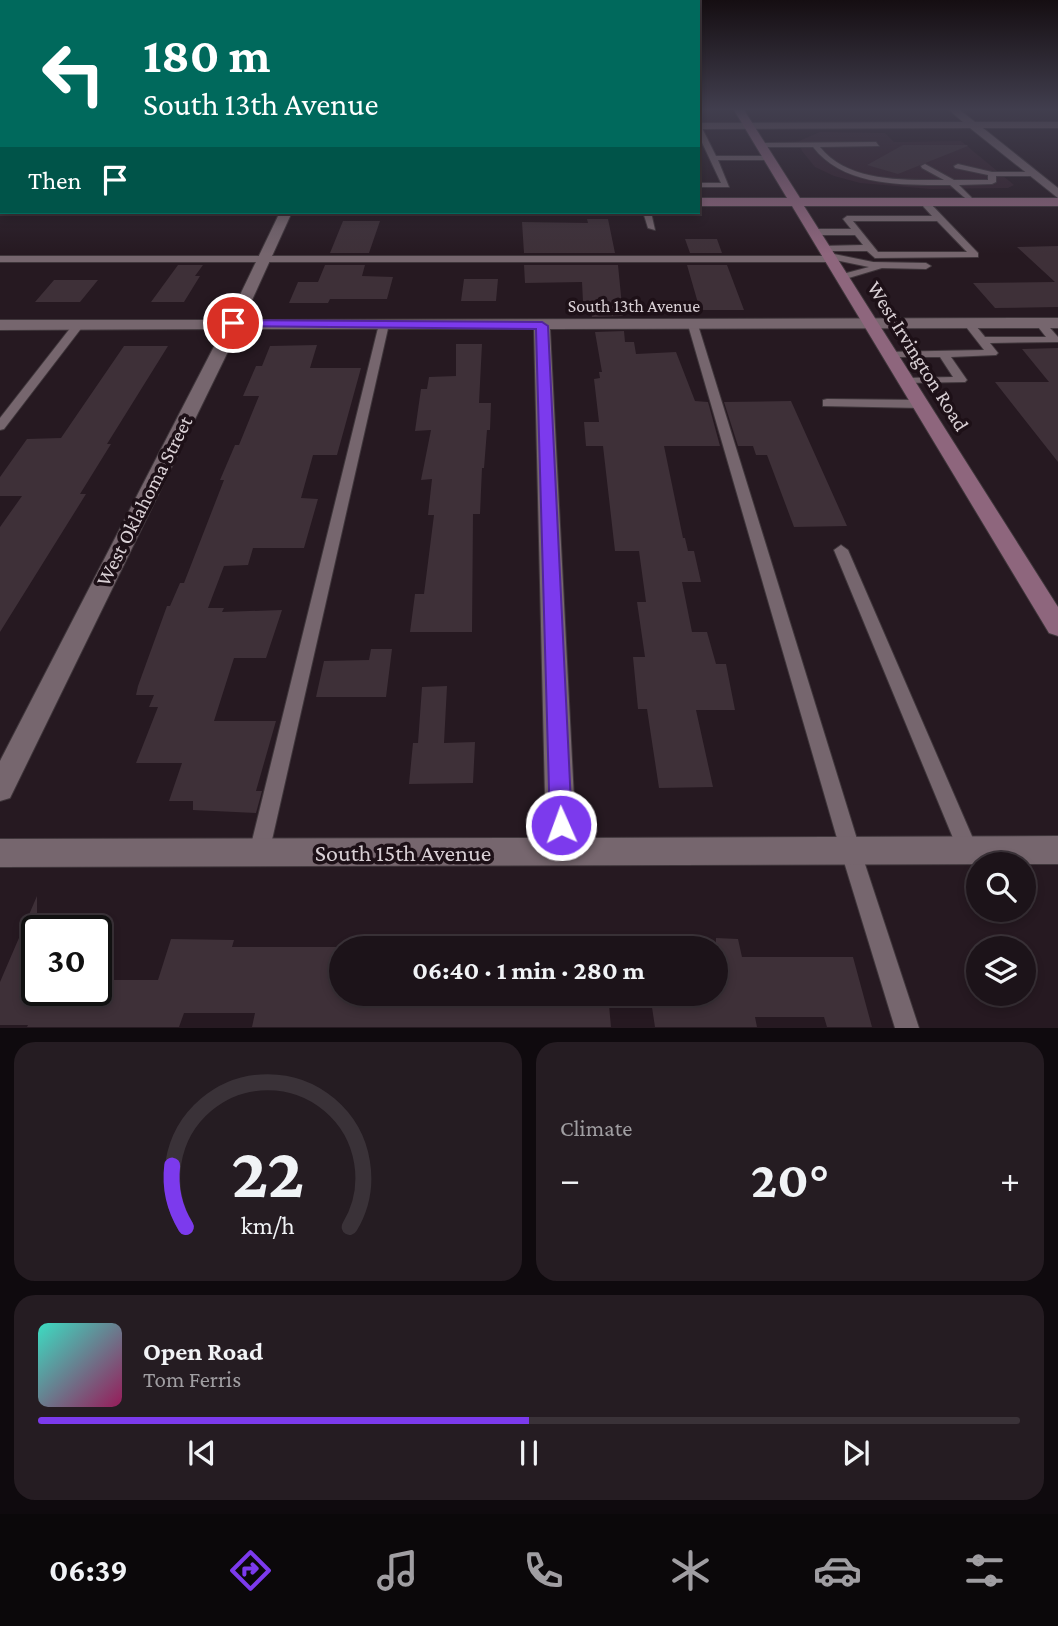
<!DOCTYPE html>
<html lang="en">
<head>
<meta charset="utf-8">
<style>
	body { margin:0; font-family:"Crimson Pro",serif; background:#251c22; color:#f1f3f6; height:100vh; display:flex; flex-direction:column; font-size:26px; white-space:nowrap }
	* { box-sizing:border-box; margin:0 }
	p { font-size:23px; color:#a09ea2 }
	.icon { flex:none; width:38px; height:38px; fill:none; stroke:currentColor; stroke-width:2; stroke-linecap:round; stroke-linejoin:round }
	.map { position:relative; height:1028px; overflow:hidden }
	.panel { display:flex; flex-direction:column; gap:14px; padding:14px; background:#0f0a0e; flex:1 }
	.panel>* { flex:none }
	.banner { position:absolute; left:0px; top:0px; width:700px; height:214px; box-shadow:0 4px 10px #0003,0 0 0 2px #3a3238; background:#00695c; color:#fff; overflow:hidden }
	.buttons { position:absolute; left:966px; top:852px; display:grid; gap:14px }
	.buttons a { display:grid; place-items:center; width:70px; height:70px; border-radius:50%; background:#1c1319; box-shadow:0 4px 10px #0003,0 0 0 2px #3a3238; font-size:35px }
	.speed { position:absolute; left:21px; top:915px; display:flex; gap:14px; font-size:35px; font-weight:700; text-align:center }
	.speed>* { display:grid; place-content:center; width:91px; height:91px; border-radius:50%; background:#1c1319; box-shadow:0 4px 10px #0003,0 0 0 2px #3a3238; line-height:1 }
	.speed .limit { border:4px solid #111; border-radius:10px; background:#fff; color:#111 }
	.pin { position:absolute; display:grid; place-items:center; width:60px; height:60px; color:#fff; margin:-30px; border:4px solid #fff; border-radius:50%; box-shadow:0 2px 7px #0007 }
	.me { position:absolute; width:77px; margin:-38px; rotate:358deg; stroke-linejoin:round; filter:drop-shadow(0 0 5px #0008) }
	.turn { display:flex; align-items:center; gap:24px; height:147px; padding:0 28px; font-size:32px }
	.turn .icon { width:91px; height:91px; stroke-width:2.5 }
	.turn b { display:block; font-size:49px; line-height:60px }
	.then { display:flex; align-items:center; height:66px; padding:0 28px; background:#0003; gap:14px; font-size:26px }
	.big { font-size:52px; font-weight:700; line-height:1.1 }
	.panel .widget { flex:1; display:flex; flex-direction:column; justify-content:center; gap:10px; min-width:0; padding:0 24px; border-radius:21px; background:#251c22 }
	.panel .dial { align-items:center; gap:0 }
	.dial svg { height:182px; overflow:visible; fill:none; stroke:#3a3238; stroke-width:7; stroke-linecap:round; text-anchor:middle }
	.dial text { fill:#f1f3f6; stroke:none }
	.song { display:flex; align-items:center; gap:21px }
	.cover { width:84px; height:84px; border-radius:10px; background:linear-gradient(135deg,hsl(170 70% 55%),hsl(330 70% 35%)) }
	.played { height:7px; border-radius:4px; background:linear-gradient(90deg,#7c3aed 50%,#3a3238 50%) }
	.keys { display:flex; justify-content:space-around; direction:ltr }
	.heat { display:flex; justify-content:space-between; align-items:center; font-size:38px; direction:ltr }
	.panel .tiles { flex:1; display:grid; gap:14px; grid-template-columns:1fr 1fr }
	.widget:last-child { grid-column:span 2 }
	.trip { position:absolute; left:329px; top:936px; width:399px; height:70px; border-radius:35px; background:#1c1319; box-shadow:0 4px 10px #0003,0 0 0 2px #3a3238; font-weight:700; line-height:70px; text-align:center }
	.dock { display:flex; height:112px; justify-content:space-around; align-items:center; background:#0b080a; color:#a09ea2 }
	.dock .icon { width:49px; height:49px }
	.dock .selected { color:#7c3aed }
	.dock b { font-size:32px; color:#f1f3f6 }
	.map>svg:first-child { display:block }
</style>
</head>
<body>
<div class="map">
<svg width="1058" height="1028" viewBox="0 0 1058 1028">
	<rect width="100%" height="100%" fill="#261921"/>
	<path fill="#33202b" d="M820,132L885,133L894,142L961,141L1014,185L1008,188L930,189L860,183L834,176L815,167L802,151L799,141Z"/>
	<path fill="#3e3038" d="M903,145H967L968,146L898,174L867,165Z
		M587,219H608L615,253H524L522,222L588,223Z
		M343,221H380L369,253H330Z
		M685,239H717L722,253H690Z
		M1058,246V307L995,308L973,283L1055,282L1017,247Z
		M178,265H203L195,276H200L184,302H151Z
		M325,265H365L362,276L393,277L387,299H330L328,303H289L298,282H318Z
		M524,265H618L623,316L592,317L590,303L583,302L582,282L525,283Z
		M687,265H727L744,310H700Z
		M464,279H498L496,301H461Z
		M54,280H98L80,302H35Z
		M624,331L625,342H634L636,354L676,352L695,401L708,402L720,446H664L683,538H685L688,551H694L701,582H682L692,632H707L716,664H726L735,710H696L713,787L659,788L647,709H638L633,657H645L637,602H646L639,551H615L603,446H586L584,422H599L594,379L600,378L599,372H602L595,332Z
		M456,344H482L479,403H491L490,430H487L484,468H482L480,514H473L472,632H410L415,594H424L434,515H428L432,479L421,480L431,430L415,431L421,389H427L429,377L456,376Z
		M317,345L310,368H361L337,455H313L301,498L318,499L304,548H253L248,565L224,566L208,608H224L222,612L282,610L266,658H234L214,721H276L256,791H262L256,813L193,810V801H169L182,763H136L158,707H149L154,695H136L138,686L167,606H170L180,583H184L224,480H220L235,445H239L259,396H243L256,366H262L270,346Z
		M124,346H168L107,444H111L80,494H86L0,632V527L22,496H0V477L27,439L61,438Z
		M1058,348V462L995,382H1049L1022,349Z
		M791,401L847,526L794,527L767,455H756L753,446H738L724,402Z
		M371,649H392L386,697H316L324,661L369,660Z
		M447,686L444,743L475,742L473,783L409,784L413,743H418L422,687Z
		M37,896V990H96V980H158L171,939L234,940L232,947H341V994H608L611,1027H252L255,1013H184L179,1027H27L28,1025H0V982Z
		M716,938L738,939L742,957H853L872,1027H827L824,1017H755L757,1027H655L650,994H716Z"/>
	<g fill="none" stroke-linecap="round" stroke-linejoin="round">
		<g stroke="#3f363b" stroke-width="2">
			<path id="lane" d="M698,124L701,126L716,156H769L773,158L769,160H718L729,187H698V183H721L698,134Z
				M876,142L879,146L820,147C848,182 902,180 944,180L922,168L921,166L925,164L954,180H988V175L955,168L954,166L958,164L992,172H1033L1037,174L1033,176H996V182L992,184L959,185L976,202L972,204L950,185C903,185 844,187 813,147H761L757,145L761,143Z
				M0,158H2V162H0Z
				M922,201H928L978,253V257L875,258L867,251H824L821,250V246L863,245L855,235H814L810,232L814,229H851L843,219L847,216H932L922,205ZM853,221H937L967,252H878Z
				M643,212H651L655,230L648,228Z
				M829,253L873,262L926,263L931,266L926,269L882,268L842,280L839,279V275L869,267L835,260L831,262H0V256H825Z
				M968,320L972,321L985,337H1046L1035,323L1040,320L1044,321L1058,337V342L990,343L998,353L996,355L951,357L967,380L965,382L902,383L900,381L906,378L953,377L940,357H889L883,354L885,352L984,350L963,323Z
				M79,321L84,324L83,326L4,429L0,430V418L75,322Z
				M384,321L389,324L269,853L266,859L259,862L252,859L249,853L379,324Z
				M693,322L698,325L861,852L919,1028H895L841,852L688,325Z
				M827,399L921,400L927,404L921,408L823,406V400Z
				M841,545L848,550L978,850L975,856L968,859L961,856L958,850L834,550Z"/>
		</g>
		<g stroke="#3f363b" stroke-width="2">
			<path id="street" d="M949,110H960L975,122H1058V128H983L1058,188V198L970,128L698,129V123L963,122Z
				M0,123H2V129H0Z
				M280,212H292L243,320L1058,318V328L550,329L576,838L1058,836V864L0,867V839L546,838L534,329H239L10,798L0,801V761L223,329L0,330V320H228Z"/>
		</g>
		<g stroke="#3f363b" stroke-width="2">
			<path id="secondary" d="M734,110H744L800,198H1058V206H804L1058,607V636L1049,633L792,206H698V198H787Z
				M0,198H2V206H0Z"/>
		</g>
		<use href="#lane" fill="#76666e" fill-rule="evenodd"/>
		<use href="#street" fill="#76666e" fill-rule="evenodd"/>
		<use href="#secondary" fill="#8e667d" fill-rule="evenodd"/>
	</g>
	<linearGradient id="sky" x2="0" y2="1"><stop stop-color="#150e12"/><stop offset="0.43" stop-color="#413e4e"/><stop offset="1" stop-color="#413e4e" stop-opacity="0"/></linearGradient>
	<rect width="1058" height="254" fill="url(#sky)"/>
	<path fill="#7c3aed" stroke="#51269a" stroke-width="2" d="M233,320L542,322L548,326L572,825L569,832L561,834L553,832L550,825L536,329L229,326L227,323Z"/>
	<g text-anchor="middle" stroke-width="7" stroke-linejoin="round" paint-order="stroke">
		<g font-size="18" fill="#d9d0d5" stroke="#1d1017">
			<text x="634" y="312">South 13th Avenue</text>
		</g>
		<g font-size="21" fill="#d9d0d5" stroke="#1d1017">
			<text transform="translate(918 356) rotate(58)" y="7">West Irvington Road</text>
			<text transform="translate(144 501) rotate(-63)" y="7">West Oklahoma Street</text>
		</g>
		<g font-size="24" fill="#d9d0d5" stroke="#1d1017">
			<text x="403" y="861">South 15th Avenue</text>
		</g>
	</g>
</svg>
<div class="buttons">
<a><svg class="icon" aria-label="search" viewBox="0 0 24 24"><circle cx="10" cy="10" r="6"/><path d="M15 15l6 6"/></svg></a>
<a><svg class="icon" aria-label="layers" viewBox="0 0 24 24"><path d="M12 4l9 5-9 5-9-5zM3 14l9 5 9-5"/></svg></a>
</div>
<div class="speed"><div class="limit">30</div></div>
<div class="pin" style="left:233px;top:323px;background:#d93025"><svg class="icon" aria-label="arrive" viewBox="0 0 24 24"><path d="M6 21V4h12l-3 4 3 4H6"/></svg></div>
<svg class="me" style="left:561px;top:825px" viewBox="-20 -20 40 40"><circle r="17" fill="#7c3aed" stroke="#fff" stroke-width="3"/><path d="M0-11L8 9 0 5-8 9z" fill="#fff"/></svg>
<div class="trip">06:40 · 1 min · 280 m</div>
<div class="banner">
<div class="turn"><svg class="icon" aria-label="left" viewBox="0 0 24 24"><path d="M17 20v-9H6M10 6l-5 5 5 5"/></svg><div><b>180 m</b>South 13th Avenue</div></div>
<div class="then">Then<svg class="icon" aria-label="arrive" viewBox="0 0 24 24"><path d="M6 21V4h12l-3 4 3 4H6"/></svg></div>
</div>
</div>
<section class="panel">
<div class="tiles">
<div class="widget dial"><svg viewBox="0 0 100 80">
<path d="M14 69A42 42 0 1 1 86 69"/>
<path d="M14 69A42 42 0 0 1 8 42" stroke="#7c3aed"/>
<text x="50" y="56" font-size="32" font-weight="700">22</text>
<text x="50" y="72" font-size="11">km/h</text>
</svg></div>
<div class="widget"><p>Climate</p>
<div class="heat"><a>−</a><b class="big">20°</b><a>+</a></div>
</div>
<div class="widget">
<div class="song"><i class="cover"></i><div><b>Open Road</b><p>Tom Ferris</p></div></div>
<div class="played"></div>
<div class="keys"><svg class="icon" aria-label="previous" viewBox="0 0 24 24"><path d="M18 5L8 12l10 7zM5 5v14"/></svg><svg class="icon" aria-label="pause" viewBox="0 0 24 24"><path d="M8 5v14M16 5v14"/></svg><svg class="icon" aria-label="next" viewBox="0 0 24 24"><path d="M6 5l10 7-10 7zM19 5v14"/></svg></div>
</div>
</div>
</section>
<nav class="dock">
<b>06:39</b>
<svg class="icon selected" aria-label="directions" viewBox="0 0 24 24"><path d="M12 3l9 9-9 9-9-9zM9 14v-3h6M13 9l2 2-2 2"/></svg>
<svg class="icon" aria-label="music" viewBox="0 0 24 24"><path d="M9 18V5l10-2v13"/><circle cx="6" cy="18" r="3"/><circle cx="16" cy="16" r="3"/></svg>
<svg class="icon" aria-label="phone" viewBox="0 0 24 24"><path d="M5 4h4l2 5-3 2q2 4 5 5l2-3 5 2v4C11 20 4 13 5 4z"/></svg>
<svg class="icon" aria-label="climate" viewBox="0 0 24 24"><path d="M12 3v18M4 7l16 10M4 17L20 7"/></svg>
<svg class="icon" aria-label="car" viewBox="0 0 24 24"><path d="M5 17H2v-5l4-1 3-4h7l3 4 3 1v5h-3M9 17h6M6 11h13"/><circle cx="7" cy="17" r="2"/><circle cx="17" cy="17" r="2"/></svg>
<svg class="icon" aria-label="filters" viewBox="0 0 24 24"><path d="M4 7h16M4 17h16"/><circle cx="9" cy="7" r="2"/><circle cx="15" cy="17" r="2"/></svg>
</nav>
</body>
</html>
